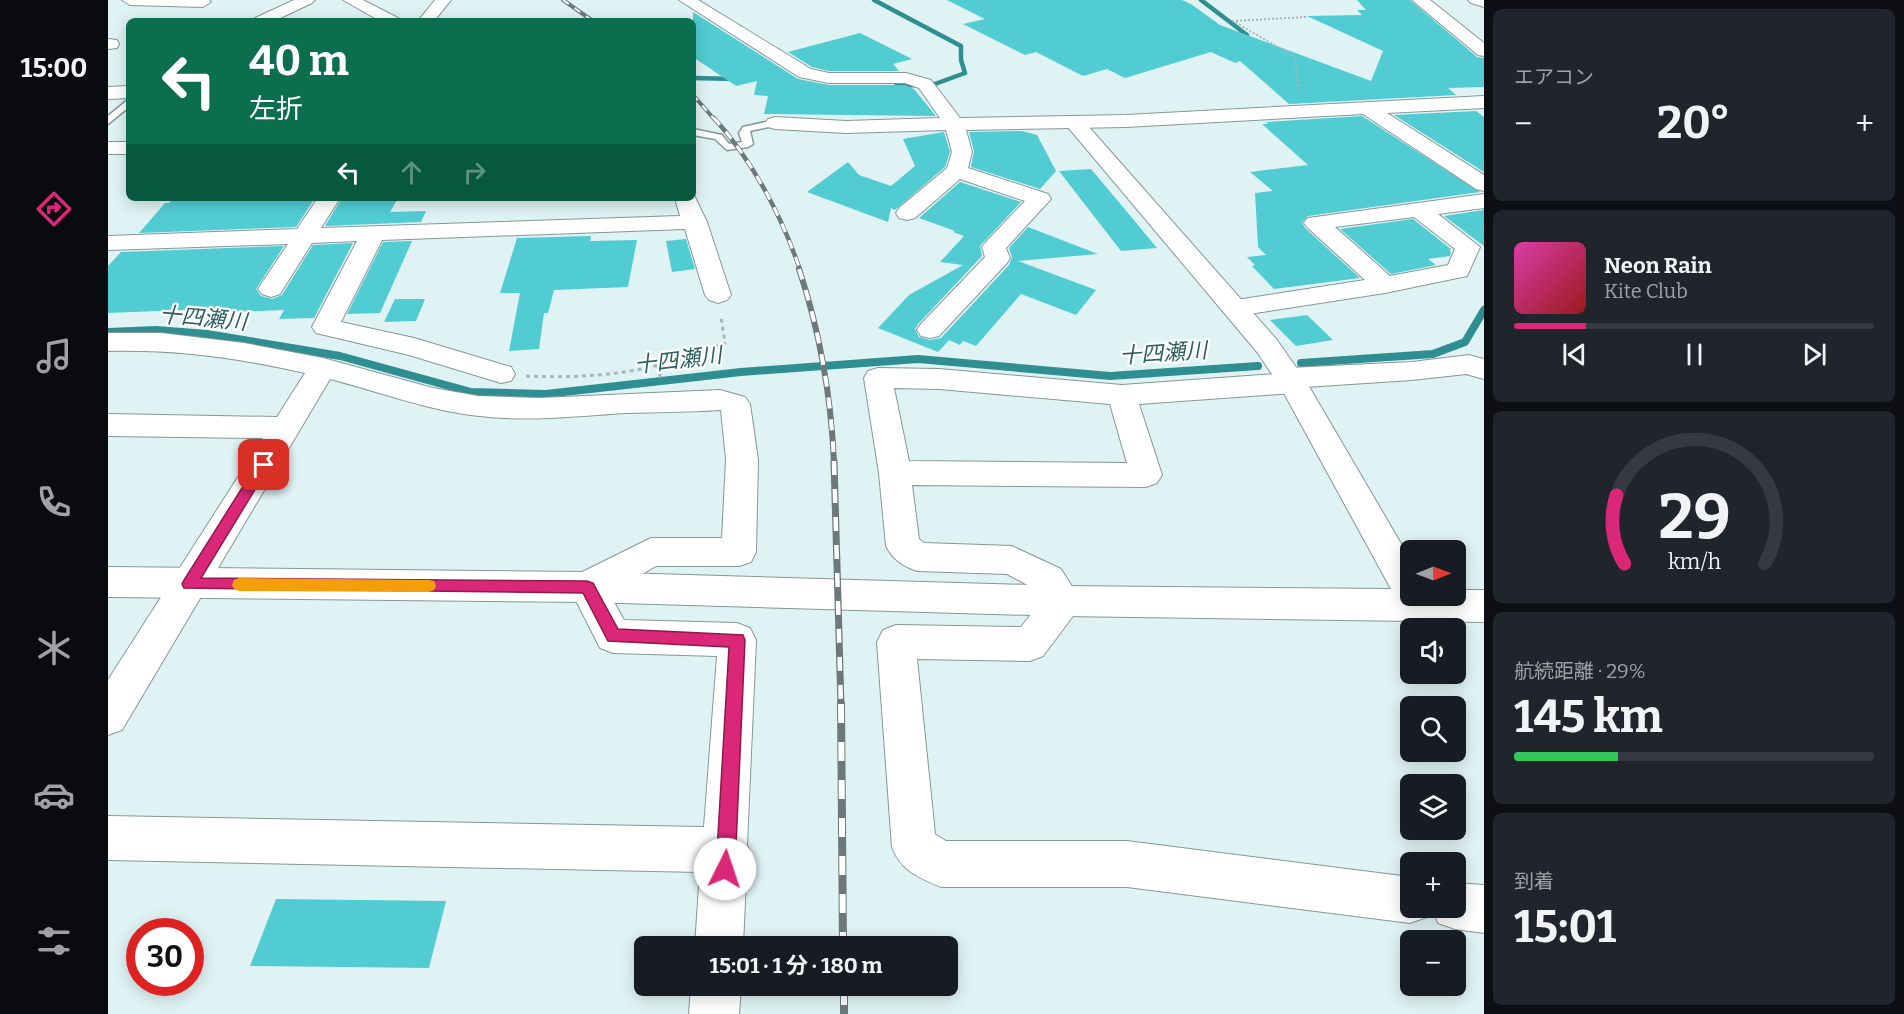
<!DOCTYPE html>
<html lang="ja">
<head>
<meta charset="utf-8">
<style>
	body { margin:0; font-family:Bitter,"Noto Sans JP",serif; background:#20242c; color:#f1f3f6; height:100vh; display:flex; flex-direction:column; font-size:22px; white-space:nowrap }
	* { box-sizing:border-box; margin:0 }
	p { font-size:20px; color:#9ea1a6 }
	.icon { flex:none; width:33px; height:33px; fill:none; stroke:currentColor; stroke-width:2; stroke-linecap:round; stroke-linejoin:round }
	.map { position:relative; flex:1; overflow:hidden }
	.side { display:flex; flex-direction:column; gap:9px; padding:9px; background:#0d0f14; width:420px }
	.side>* { flex:none }
	.banner { position:absolute; left:18px; top:18px; width:570px; height:183px; border-radius:9px; box-shadow:0 3px 15px #0003; background:#0b6e4f; color:#fff; overflow:hidden }
	.needle { width:39px; rotate:89deg }
	.controls { position:absolute; left:1292px; top:540px; display:grid; gap:12px }
	.controls a { display:grid; place-items:center; width:66px; height:66px; border-radius:9px; background:#171b24; box-shadow:0 3px 15px #0003; font-size:30px }
	.speed { position:absolute; left:18px; top:918px; display:flex; gap:12px; font-size:30px; font-weight:700; text-align:center }
	.speed>* { display:grid; place-content:center; width:78px; height:78px; border-radius:50%; background:#171b24; box-shadow:0 3px 15px #0003; line-height:1 }
	.speed .limit { border:9px solid #d22; background:#fff; color:#111 }
	.pin { position:absolute; display:grid; place-items:center; width:51px; height:51px; color:#fff; margin:-26px; border-radius:12px; box-shadow:0 3px 9px #0006 }
	.me { position:absolute; width:66px; margin:-33px; rotate:4deg; stroke-linejoin:round; filter:drop-shadow(0 0 4px #0008) }
	.turn { display:flex; align-items:center; gap:21px; height:126px; padding:0 24px; font-size:27px }
	.turn .icon { width:78px; height:78px; stroke-width:2.5 }
	.turn b { display:block; font-size:42px; line-height:51px }
	.lanes { display:flex; align-items:center; height:57px; padding:0 24px; background:#0003; justify-content:center; gap:30px; direction:ltr }
	.lanes .off { opacity:.35 }
	.big { font-size:45px; font-weight:700; line-height:1.1 }
	.side .tile { flex:1; display:flex; flex-direction:column; justify-content:center; gap:9px; min-width:0; padding:0 21px; border-radius:9px; background:#20242c }
	.side .dial { align-items:center; gap:0 }
	.dial svg { height:156px; overflow:visible; fill:none; stroke:#363941; stroke-width:7; stroke-linecap:round; text-anchor:middle }
	.dial text { fill:#f1f3f6; stroke:none }
	.song { display:flex; align-items:center; gap:18px }
	.cover { width:72px; height:72px; border-radius:9px; background:linear-gradient(135deg,hsl(320 70% 55%),hsl(0 70% 35%)) }
	.played { height:6px; border-radius:3px; background:linear-gradient(90deg,#db2777 20%,#363941 20%) }
	.keys { display:flex; justify-content:space-around; direction:ltr }
	.heat { display:flex; justify-content:space-between; align-items:center; font-size:33px; direction:ltr }
	.charge { height:9px; border-radius:4px; background:linear-gradient(90deg,#34c759 29%,#363941 0) }
	.trip { position:absolute; left:526px; top:936px; width:324px; height:60px; border-radius:9px; background:#171b24; box-shadow:0 3px 15px #0003; font-weight:700; line-height:60px; text-align:center }
	main { display:flex; flex:1; min-height:0 }
	.tab-bar { display:flex; flex-direction:column; width:108px; justify-content:space-around; align-items:center; background:#090b0e; color:#9ea1a6 }
	.tab-bar .icon { width:42px; height:42px }
	.tab-bar .on { color:#db2777 }
	.tab-bar b { font-size:27px; color:#f1f3f6 }
	.map>svg:first-child { display:block }
	.lines { fill:none; stroke-linecap:round; stroke-linejoin:round }
	.stream-far1 { stroke:#2f8e92; stroke-width:4.5 }
	.stream { stroke:#2f8e92; stroke-width:8 }
	.building { fill:#51ccd3 }
	.lane-casing { stroke:#859798; stroke-width:3 }
	.street-casing { stroke:#859798; stroke-width:2 }
	.secondary-casing { stroke:#859798; stroke-width:2 }
	.path-far1 { stroke:#a8b8b8; stroke-width:2; stroke-dasharray:2 2; stroke-linecap:butt }
	.path { stroke:#a8b8b8; stroke-width:3; stroke-dasharray:4 4; stroke-linecap:butt }
	.lane { fill:#fff; fill-rule:evenodd }
	.street { fill:#fff; fill-rule:evenodd }
	.secondary { fill:#fff; fill-rule:evenodd }
	.rail-far4-casing { stroke:#6c7879; stroke-width:4 }
	.rail-far3-casing { stroke:#6c7879; stroke-width:4.5 }
	.rail-far2-casing { stroke:#6c7879; stroke-width:6 }
	.rail-far1-casing { stroke:#6c7879; stroke-width:7 }
	.rail-casing { stroke:#6c7879; stroke-width:8 }
	.rail-far4 { stroke:#fff; stroke-width:2; stroke-dasharray:7; stroke-linecap:butt }
	.rail-far3 { stroke:#fff; stroke-width:3; stroke-dasharray:9; stroke-linecap:butt }
	.rail-far2 { stroke:#fff; stroke-width:4; stroke-dasharray:11; stroke-linecap:butt }
	.rail-far1 { stroke:#fff; stroke-width:4.5; stroke-dasharray:14; stroke-linecap:butt }
	.rail { stroke:#fff; stroke-width:6; stroke-dasharray:19; stroke-linecap:butt }
	.route { fill:#db2777; stroke:#8e194d; stroke-width:1.5 }
	.slow { fill:#f59e0b }
	.labels { text-anchor:middle; dominant-baseline:central; stroke-width:4.5; stroke-linejoin:round; paint-order:stroke }
	.water-label { font-size:22px; font-style:italic; fill:#2c6063; stroke:#fff }
</style>
</head>
<body>
<main>
<nav class="tab-bar">
<b>15:00</b>
<svg class="icon on" aria-label="directions" viewBox="0 0 24 24"><path d="M12 3l9 9-9 9-9-9zM9 14v-3h6M13 9l2 2-2 2"/></svg>
<svg class="icon" aria-label="music" viewBox="0 0 24 24"><path d="M9 18V5l10-2v13"/><circle cx="6" cy="18" r="3"/><circle cx="16" cy="16" r="3"/></svg>
<svg class="icon" aria-label="phone" viewBox="0 0 24 24"><path d="M5 4h4l2 5-3 2q2 4 5 5l2-3 5 2v4C11 20 4 13 5 4z"/></svg>
<svg class="icon" aria-label="climate" viewBox="0 0 24 24"><path d="M12 3v18M4 7l16 10M4 17L20 7"/></svg>
<svg class="icon" aria-label="car" viewBox="0 0 24 24"><path d="M5 17H2v-5l4-1 3-4h7l3 4 3 1v5h-3M9 17h6M6 11h13"/><circle cx="7" cy="17" r="2"/><circle cx="17" cy="17" r="2"/></svg>
<svg class="icon" aria-label="filters" viewBox="0 0 24 24"><path d="M4 7h16M4 17h16"/><circle cx="9" cy="7" r="2"/><circle cx="15" cy="17" r="2"/></svg>
</nav>
<div class="map">
<svg width="1376" height="1014" viewBox="0 0 1376 1014">
	<rect width="100%" height="100%" fill="#e0f3f4"/>
	<g class="lines">
		<!-- stream-far1 -->
		<g class="stream-far1">
			<path d="M766 0 853 46V60L857 73 827 84 788 86"/>
			<path d="M1093 0 1139 35"/>
			<path d="M585 78 628 79"/>
		</g>
		<!-- stream -->
		<g class="stream">
			<path d="M0 332 48 330 99 334 232 356 363 392 438 394 633 372 810 359 1002 376 1150 366"/>
			<path d="M1193 363 1325 354 1357 342 1376 310"/>
		</g>
	</g>
	<!-- building -->
	<g class="building">
		<path d="M839 0H1074L1083 4 1112 25 1263 81 1275 51 1199 16 1254 15 1249 10H1258L1249 0H1302L1369 57 1376 58V87L1340 88 1348 95 1181 104 1132 61 1127 63 1103 52 1017 78 999 69 975 76 928 52 917 55 855 24 877 19Z"/>
		<path d="M585 12 690 79 721 85H797L806 89 828 116 656 114 660 96 646 95 649 81 628 86 585 57Z"/>
		<path d="M752 33 804 59 785 64 791 71H721L704 67 680 52Z"/>
		<path d="M1368 111 1376 117V172L1286 115Z"/>
		<path d="M1254 116 1372 192 1200 216 1194 223 1198 229 1252 278 1166 289 1144 266 1147 265 1139 257 1158 255 1150 247 1147 193 1165 191 1142 172 1200 165 1154 124H1160L1158 122Z"/>
		<path d="M914 131 929 135 948 171 932 189 863 167 866 151 861 132Z"/>
		<path d="M836 132 842 152 837 167 787 210 783 208 780 222 699 192 740 162 751 175 783 186 807 166 795 139Z"/>
		<path d="M983 169 1025 219 1049 248 1013 251 951 171Z"/>
		<path d="M852 182 913 202 872 246 874 256 811 323 807 329 811 337 822 340 833 338 901 265 904 257 901 248 920 227 990 254 910 261 988 290 968 315 913 294 868 346 855 341 852 345 841 340 830 352 770 328 801 295 855 265 832 262 856 236 845 232 847 231 811 218Z"/>
		<path d="M66 198H207L188 227 31 233 57 203H61Z"/>
		<path d="M234 198H290L282 212 318 211 313 222 217 226Z"/>
		<path d="M1376 210V246L1336 216Z"/>
		<path d="M1305 219 1344 250H1341L1343 252 1342 256 1320 259 1328 265 1283 274 1232 229Z"/>
		<path d="M483 236 482 241 529 240 520 287 446 290 440 313H436L431 349 401 351 412 293H392L409 238Z"/>
		<path d="M578 239 587 269 564 272 558 241Z"/>
		<path d="M304 241 272 313 239 314 275 242Z"/>
		<path d="M245 243 206 318 171 319 176 310 96 313 98 309 0 313V266L13 252 176 246 148 289 153 296 164 299 174 295 205 245Z"/>
		<path d="M287 299H317L308 321 276 322Z"/>
		<path d="M1199 315 1225 340 1188 346 1162 320Z"/>
		<path d="M168 899 338 901 321 968 142 966Z"/>
	</g>
	<g class="lines">
		<!-- lane casing -->
		<g class="lane-casing">
			<g id="lane">
				<path d="M21 99V107L0 124V116Z"/>
				<path d="M667 120 672 123 670 125 642 131 645 144 640 147 619 150 607 139 585 135V129L614 135 621 144 634 142 631 133 635 127Z"/>
			</g>
		</g>
		<!-- street casing -->
		<g class="street-casing">
			<g id="street">
				<path d="M14 0H101L103 2 95 7 22 5Z"/>
				<path d="M186 0H207L204 3 166 21H145L147 18Z"/>
				<path d="M235 0H255L290 18 292 21H272Z"/>
				<path d="M327 0H343L326 21H310Z"/>
				<path d="M571 0H590L703 69 721 73H798L823 80 852 118 1018 115 1376 96V108L1279 113 1376 175V191L1368 189 1255 114 1018 127 858 130 864 152 860 168 940 194 943 199 898 248 902 258 899 263 831 336 822 338 813 336 809 330 813 324 877 257 874 247 878 242 917 201 852 179 807 218 799 220 791 218 788 213 791 208 839 168 844 152 838 130 738 133 667 129 660 127 657 123 660 119 667 117 738 121 832 118 811 88 797 83H721L691 77Z"/>
				<path d="M1304 0H1322L1376 43V56L1370 55Z"/>
				<path d="M1360 0H1376V7L1363 3Z"/>
				<path d="M0 39 9 40 11 44 9 48 0 49Z"/>
				<path d="M21 86V98L0 99V87Z"/>
				<rect x="0" y="142" width="21" height="12"/>
				<path d="M585 193 599 222 623 295 619 300 610 303 601 300 597 295 577 229 274 240 233 322 306 338 403 367 407 374 403 381 393 383 301 355 208 333 204 327 249 241 204 243 172 294 163 297 154 294 150 289 180 244 0 250V236L189 229 210 198H232L213 228 572 216 567 198H585Z"/>
				<path d="M1376 194V208L1330 214 1372 247 1359 276 1277 293 1128 316 1119 314 1115 308 1119 302 1128 300 1257 280 1200 228 1196 223 1200 218ZM1306 217 1347 249 1340 265 1282 276 1227 227Z"/>
				<path d="M0 333H53L136 343 215 358 325 388 370 396 431 398 612 390 637 397 642 404 650 460 648 552 643 562 631 566H548L501 593 516 620 629 623 642 628 648 640 639 845 641 850 639 856 635 946H587L592 872 0 860V816L596 827 609 656 505 653 492 648 461 587 466 576 543 538H614L618 460 613 410C581 412 549 412 518 413 469 416 421 422 372 416 321 411 272 392 222 379L14 730 0 735V680L155 438 0 436V414L169 417 197 373C132 358 67 349 0 351Z"/>
				<path d="M1361 355 1376 359V379L1358 374 1304 380 1197 387 1195 390 1185 393 1031 404 1054 475 1049 483 1038 487 804 485 811 539 816 543 904 546 953 569 973 601 968 612 935 656 922 661 809 659 827 834 838 841H1019L1302 877V908H1322L1319 917 1302 923 1019 887H833C810 877 793 871 784 847L769 642 775 630 788 625 913 627 934 600 927 589 899 574 809 571C795 566 785 560 778 546L771 473 756 378 760 371 770 368 831 369 1014 385 1169 374 1171 371 1181 368 1304 362ZM786 388 831 389 1002 404 1019 463 801 461Z"/>
				<path d="M1347 883 1376 885V933L1347 929 1330 923 1324 908H1347Z"/>
				<path d="M583 986H633L631 1014H581Z"/>
			</g>
		</g>
		<!-- secondary casing -->
		<g class="secondary-casing">
			<path id="secondary" d="M966 116 973 118 1169 340 1199 383 1302 559V596H1347V590H1376V622L955 616 479 602 0 597V567L479 572 955 586 1283 589 1172 386 1149 352 959 126 956 122 959 118Z"/>
		</g>
		<!-- path-far1 -->
		<path class="path-far1" d="M1191 90 1187 57 1125 21 1198 17"/>
		<!-- path -->
		<g class="path">
			<path d="M550 366 553 380"/>
			<path d="M418 376C463 378 508 376 551 365 574 359 595 350 617 343L613 317"/>
		</g>
		<!-- lane -->
		<use href="#lane" class="lane"/>
		<!-- street -->
		<use href="#street" class="street"/>
		<!-- secondary -->
		<use href="#secondary" class="secondary"/>
		<!-- rail-far4 casing -->
		<g class="rail-far4-casing">
			<g id="rail-far4">
				<path d="M455 0 485 21"/>
				<path d="M585 95 607 120"/>
			</g>
		</g>
		<!-- rail-far3 casing -->
		<g class="rail-far3-casing">
			<path id="rail-far3" d="M606 118C644 160 674 216 692 270"/>
		</g>
		<!-- rail-far2 casing -->
		<g class="rail-far2-casing">
			<path id="rail-far2" d="M691 269C712 332 723 396 726 462"/>
		</g>
		<!-- rail-far1 casing -->
		<g class="rail-far1-casing">
			<path id="rail-far1" d="M726 461 733 706"/>
		</g>
		<!-- rail casing -->
		<g class="rail-casing">
			<g id="rail">
				<path d="M733 704 735 946"/>
				<path d="M736 986V1014"/>
			</g>
		</g>
		<!-- rail-far4 -->
		<use href="#rail-far4" class="rail-far4"/>
		<!-- rail-far3 -->
		<use href="#rail-far3" class="rail-far3"/>
		<!-- rail-far2 -->
		<use href="#rail-far2" class="rail-far2"/>
		<!-- rail-far1 -->
		<use href="#rail-far1" class="rail-far1"/>
		<!-- rail -->
		<use href="#rail" class="rail"/>
	</g>
	<!-- route -->
	<path class="route" d="M156 460 162 465 93 578 479 581 485 583 510 629 635 635 637 640 627 869 624 876 617 878 611 876 608 869 621 647 500 641 475 593 76 588 74 584 76 580 151 461Z"/>
	<!-- slow -->
	<path class="slow" d="M131 578 321 580 326 581 328 586 326 590 321 592 131 591 126 589 124 585 126 580Z"/>
	<g class="labels">
		<!-- water labels -->
		<g class="water-label">
			<text transform="translate(95 318) rotate(5)">十四瀬川</text>
			<text transform="translate(1055 353) rotate(-4)">十四瀬川</text>
			<text transform="translate(570 360) rotate(-7)">十四瀬川</text>
		</g>
	</g>
</svg>
<div class="controls">
<a><svg class="needle" viewBox="-14 -14 28 28"><path d="M0-13l5 13h-10z" fill="#e53935"/><path d="M0 13l5-13h-10z" fill="#9ea1a6"/></svg></a>
<a><svg class="icon" aria-label="sound" viewBox="0 0 24 24"><path d="M4 9h4l5-4v14l-5-4H4zM17 9q2 3 0 6"/></svg></a>
<a><svg class="icon" aria-label="search" viewBox="0 0 24 24"><circle cx="10" cy="10" r="6"/><path d="M15 15l6 6"/></svg></a>
<a><svg class="icon" aria-label="layers" viewBox="0 0 24 24"><path d="M12 4l9 5-9 5-9-5zM3 14l9 5 9-5"/></svg></a>
<a>+</a>
<a>−</a>
</div>
<div class="speed"><div class="limit">30</div></div>
<div class="pin" style="left:156px;top:465px;background:#d93025"><svg class="icon" aria-label="arrive" viewBox="0 0 24 24"><path d="M6 21V4h12l-3 4 3 4H6"/></svg></div>
<svg class="me" style="left:617px;top:869px" viewBox="-20 -20 40 40"><circle r="19" fill="#fff"/><path d="M0-13L10 11 0 6-10 11z" fill="#db2777"/></svg>
<div class="trip">15:01 · 1 分 · 180 m</div>
<div class="banner">
<div class="turn"><svg class="icon" aria-label="left" viewBox="0 0 24 24"><path d="M17 20v-9H6M10 6l-5 5 5 5"/></svg><div><b>40 m</b>左折</div></div>
<div class="lanes"><svg class="icon" aria-label="left" viewBox="0 0 24 24"><path d="M17 20v-9H6M10 6l-5 5 5 5"/></svg><svg class="icon off" aria-label="ahead" viewBox="0 0 24 24"><path d="M12 20V5M6 11l6-6 6 6"/></svg><svg class="icon off" aria-label="right" viewBox="0 0 24 24"><path d="M7 20v-9h11M14 6l5 5-5 5"/></svg></div>
</div>
</div>
<section class="side">
<div class="tile"><p>エアコン</p>
<div class="heat"><a>−</a><b class="big">20°</b><a>+</a></div>
</div>
<div class="tile">
<div class="song"><i class="cover"></i><div><b>Neon Rain</b><p>Kite Club</p></div></div>
<div class="played"></div>
<div class="keys"><svg class="icon" aria-label="previous" viewBox="0 0 24 24"><path d="M18 5L8 12l10 7zM5 5v14"/></svg><svg class="icon" aria-label="pause" viewBox="0 0 24 24"><path d="M8 5v14M16 5v14"/></svg><svg class="icon" aria-label="next" viewBox="0 0 24 24"><path d="M6 5l10 7-10 7zM19 5v14"/></svg></div>
</div>
<div class="tile dial"><svg viewBox="0 0 100 80">
<path d="M14 69A42 42 0 1 1 86 69"/>
<path d="M14 69A42 42 0 0 1 10 34" stroke="#db2777"/>
<text x="50" y="56" font-size="32" font-weight="700">29</text>
<text x="50" y="72" font-size="11">km/h</text>
</svg></div>
<div class="tile"><p>航続距離 · 29%</p><b class="big">145 km</b><div class="charge"></div></div>
<div class="tile"><p>到着</p><b class="big">15:01</b></div>
</section>
</main>
</body>
</html>
